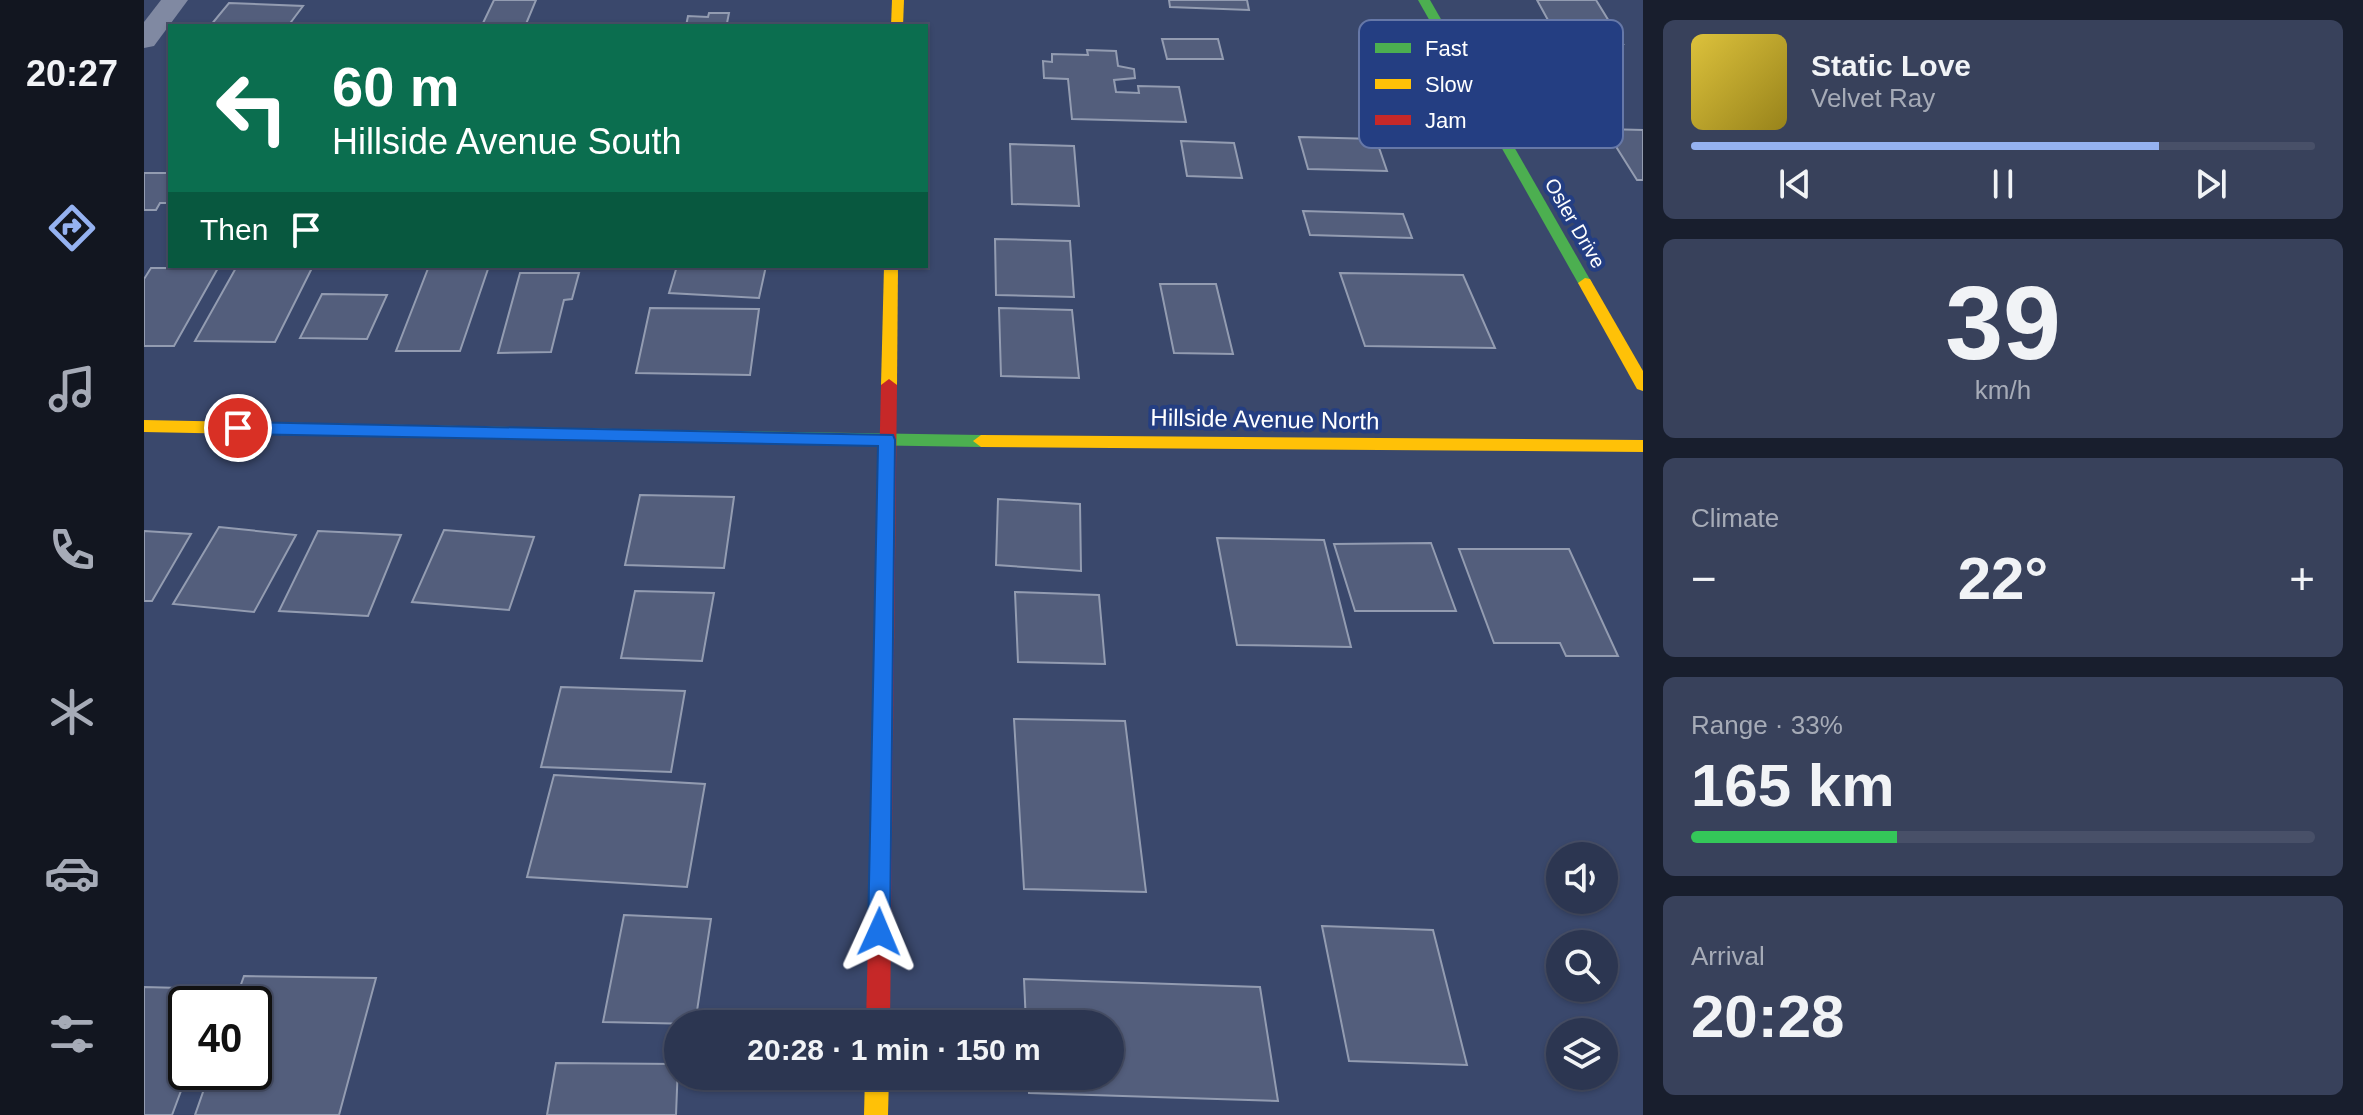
<!DOCTYPE html>
<html lang="en">
<head>
<meta charset="utf-8">
<style>
	body { margin:0; font-family:Helvetica,sans-serif; background:#38415b; color:#f1f3f6; height:100vh; display:flex; flex-direction:column; font-size:30px; white-space:nowrap }
	* { box-sizing:border-box; margin:0 }
	p { font-size:26px; color:#a6abb7 }
	.icon { flex:none; width:44px; height:44px; fill:none; stroke:currentColor; stroke-width:2; stroke-linecap:round; stroke-linejoin:round }
	.map { position:relative; flex:1; overflow:hidden }
	.sheet { display:flex; flex-direction:column; gap:20px; padding:20px; background:#181e2d; width:720px }
	.sheet>* { flex:none }
	.banner { position:absolute; left:24px; top:24px; width:760px; height:244px; border-radius:0px; box-shadow:0 2px 6px #0004,0 0 0 2px #485068; background:#0b6e4f; color:#fff; overflow:hidden }
	.tools { position:absolute; left:1402px; top:842px; display:grid; gap:16px }
	.tools a { display:grid; place-items:center; width:72px; height:72px; border-radius:50%; background:#2c3651; box-shadow:0 2px 6px #0004,0 0 0 2px #485068; font-size:40px }
	.speed { position:absolute; left:24px; top:986px; display:flex; gap:16px; font-size:40px; font-weight:700; text-align:center }
	.speed>* { display:grid; place-content:center; width:104px; height:104px; border-radius:50%; background:#2c3651; box-shadow:0 2px 6px #0004,0 0 0 2px #485068; line-height:1 }
	.speed .limit { border:4px solid #111; border-radius:12px; background:#fff; color:#111 }
	.pin { position:absolute; display:grid; place-items:center; width:68px; height:68px; color:#fff; margin:-34px; border:4px solid #fff; border-radius:50%; box-shadow:0 2px 8px #0007 }
	.me { position:absolute; width:88px; margin:-44px; rotate:1deg; stroke-linejoin:round; filter:drop-shadow(0 0 6px #0008) }
	.turn { display:flex; align-items:center; gap:28px; height:168px; padding:0 32px; font-size:36px }
	.turn .icon { width:104px; height:104px; stroke-width:2.5 }
	.turn b { display:block; font-size:56px; line-height:68px }
	.then { display:flex; align-items:center; height:76px; padding:0 32px; background:#0003; gap:16px; font-size:30px }
	.big { font-size:60px; font-weight:600; line-height:1.1 }
	.sheet .widget { flex:1; display:flex; flex-direction:column; justify-content:center; gap:12px; min-width:0; padding:0 28px; border-radius:12px; background:#38415b }
	.sheet .dial { align-items:center; gap:0 }
	.dial b { font-size:104px; line-height:1 }
	.song { display:flex; align-items:center; gap:24px }
	.cover { width:96px; height:96px; border-radius:12px; background:linear-gradient(135deg,hsl(50 70% 55%),hsl(50 70% 35%)) }
	.played { height:8px; border-radius:4px; background:linear-gradient(90deg,#95b2f1 75%,#485068 75%) }
	.keys { display:flex; justify-content:space-around; direction:ltr }
	.heat { display:flex; justify-content:space-between; align-items:center; font-size:44px; direction:ltr }
	.charge { height:12px; border-radius:6px; background:linear-gradient(90deg,#34c759 33%,#485068 0) }
	.trip { position:absolute; left:520px; top:1010px; width:460px; height:80px; border-radius:40px; background:#2c3651; box-shadow:0 2px 6px #0004,0 0 0 2px #485068; font-weight:600; line-height:80px; text-align:center }
	main { display:flex; flex:1; min-height:0 }
	.menu { display:flex; flex-direction:column; width:144px; justify-content:space-around; align-items:center; background:#121620; color:#a6abb7 }
	.menu .icon { width:56px; height:56px }
	.menu .active { color:#95b2f1 }
	.menu b { font-size:36px; color:#f1f3f6 }
	.map>svg:first-child { display:block }
	.building { fill:#535e7c; stroke:#939cb1; stroke-width:2 }
	.lines { fill:none; stroke-linecap:round; stroke-linejoin:round }
	.street { fill:#8089a2; fill-rule:evenodd }
	.fast { fill:#4caf50; fill-rule:evenodd }
	.slow { fill:#ffc107; fill-rule:evenodd }
	.jam { fill:#c62828; fill-rule:evenodd }
	.route { fill:#1a73e8; stroke:#114b97; stroke-width:2 }
	.labels { text-anchor:middle; dominant-baseline:central; stroke-width:8; stroke-linejoin:round; paint-order:stroke }
	.far-street-label { font-size:20px; fill:#fff; stroke:#243e82 }
	.street-label { font-size:24px; fill:#fff; stroke:#243e82 }
	.key { fill:#243e82; stroke:#6678a8; stroke-width:2 }
	.key-label { font-size:22px; fill:#fff }
</style>
</head>
<body>
<main>
<nav class="menu">
<b>20:27</b>
<svg class="icon active" aria-label="directions" viewBox="0 0 24 24"><path d="M12 3l9 9-9 9-9-9zM9 14v-3h6M13 9l2 2-2 2"/></svg>
<svg class="icon" aria-label="music" viewBox="0 0 24 24"><path d="M9 18V5l10-2v13"/><circle cx="6" cy="18" r="3"/><circle cx="16" cy="16" r="3"/></svg>
<svg class="icon" aria-label="phone" viewBox="0 0 24 24"><path d="M5 4h4l2 5-3 2q2 4 5 5l2-3 5 2v4C11 20 4 13 5 4z"/></svg>
<svg class="icon" aria-label="climate" viewBox="0 0 24 24"><path d="M12 3v18M4 7l16 10M4 17L20 7"/></svg>
<svg class="icon" aria-label="car" viewBox="0 0 24 24"><path d="M5 17H2v-5l4-1 3-4h7l3 4 3 1v5h-3M9 17h6M6 11h13"/><circle cx="7" cy="17" r="2"/><circle cx="17" cy="17" r="2"/></svg>
<svg class="icon" aria-label="filters" viewBox="0 0 24 24"><path d="M4 7h16M4 17h16"/><circle cx="9" cy="7" r="2"/><circle cx="15" cy="17" r="2"/></svg>
</nav>
<div class="map">
<svg width="1499" height="1115" viewBox="0 0 1499 1115">
	<rect width="100%" height="100%" fill="#3a486c"/>
	<!-- building -->
	<g class="building">
		<path d="M350 0H392L382 24 339 23Z"/>
		<path d="M1025 0H1103L1105 10 1026 7Z"/>
		<path d="M1393 0H1452L1479 44 1416 42Z"/>
		<path d="M85 3 159 6 144 26H66Z"/>
		<path d="M565 13H585L583 23 635 26H542L544 16 564 17Z"/>
		<path d="M1018 39H1074L1079 59H1023Z"/>
		<path d="M943 50 972 51 974 66 990 69 991 78 970 80 972 92 995 93 994 86 1035 87 1042 122 928 119 924 79 900 78 899 61 908 62V54L944 55Z"/>
		<path d="M1461 129 1499 130V180H1493Z"/>
		<path d="M1155 137 1232 139 1243 171 1164 169Z"/>
		<path d="M1037 141 1090 143 1098 178 1043 176Z"/>
		<path d="M866 144 930 146 935 206 868 204Z"/>
		<path d="M0 173H26V203H16L12 210H0Z"/>
		<path d="M1159 211 1259 214 1268 238 1166 235Z"/>
		<path d="M851 239 926 241 930 297 852 295Z"/>
		<path d="M93 266H169L131 342 51 341Z"/>
		<path d="M285 266H345L316 351H252Z"/>
		<path d="M533 266H622L615 298 525 293Z"/>
		<path d="M7 268H74L30 346H0V279Z"/>
		<path d="M376 273H435L428 299 420 300 407 352 354 353Z"/>
		<path d="M1196 273 1319 275 1351 348 1221 346Z"/>
		<path d="M1016 284H1072L1089 354 1030 353Z"/>
		<path d="M178 294 243 295 223 339 156 338Z"/>
		<path d="M506 308 615 309 606 375 492 373Z"/>
		<path d="M855 308 928 310 935 378 857 376Z"/>
		<path d="M496 495 590 497 580 568 481 565Z"/>
		<path d="M854 499 936 504 937 571 852 565Z"/>
		<path d="M75 527 152 535 110 612 29 604Z"/>
		<path d="M300 530 390 537 365 610 268 602Z"/>
		<path d="M0 531 47 534 8 601H0Z"/>
		<path d="M174 531 257 535 224 616 135 611Z"/>
		<path d="M1073 538 1180 540 1207 647 1093 645Z"/>
		<path d="M1287 543 1312 611H1211L1190 544Z"/>
		<path d="M1315 549H1425L1474 656H1422L1416 643H1350Z"/>
		<path d="M491 591 570 593 558 661 477 658Z"/>
		<path d="M871 592 955 595 961 664 874 662Z"/>
		<path d="M417 687 541 691 527 772 397 767Z"/>
		<path d="M870 719 981 721 1002 892 880 889Z"/>
		<path d="M410 775 561 784 543 887 383 877Z"/>
		<path d="M480 915 567 919 551 1024 459 1022Z"/>
		<path d="M1178 926 1289 930 1323 1065 1205 1061Z"/>
		<path d="M100 976 232 978 195 1115H51L66 1072H110V1004H90Z"/>
		<path d="M880 979 1116 987 1134 1101 885 1093 884 1076H966V1024H882Z"/>
		<path d="M0 987 75 989 69 1004H42L44 1072 28 1115H0Z"/>
		<path d="M412 1063 534 1064 532 1115H403Z"/>
	</g>
	<g class="lines">
		<!-- street -->
		<path class="street" d="M17 0H44L10 46 0 48V22Z"/>
		<!-- fast -->
		<g class="fast">
			<path d="M1274 0H1286L1448 283 1446 287 1441 288 1434 283Z"/>
			<path d="M469 429 837 435 845 441 837 447 469 441 461 435Z"/>
		</g>
		<!-- slow -->
		<g class="slow">
			<path d="M748 0H760L759 26H747Z"/>
			<path d="M740 266H754L753 385 745 391 737 385Z"/>
			<path d="M1441 278 1446 279 1499 371V391L1493 389 1434 283Z"/>
			<path d="M0 420 469 429 477 435 469 441 0 432Z"/>
			<path d="M837 435 1499 440V452L837 447 829 441Z"/>
			<path d="M721 1076H745L744 1115H720Z"/>
		</g>
		<!-- jam -->
		<path class="jam" d="M745 379 753 385 746 1024H722L737 385Z"/>
	</g>
	<!-- route -->
	<path class="route" d="M94 422 749 435 751 440 746 932 743 940 735 943 727 940 724 932 734 446 94 434 86 428Z"/>
	<g class="labels">
		<!-- far-street labels -->
		<g class="far-street-label">
			<text transform="translate(1431 223) rotate(60)">Osler Drive</text>
		</g>
		<!-- street labels -->
		<g class="street-label">
			<text transform="translate(1121 419) rotate(1)">Hillside Avenue North</text>
		</g>
	</g>
	<!-- legend -->
	<rect x="1215" y="20" width="264" height="128" rx="12" class="key"/>
	<rect x="1231" y="43" width="36" height="10" fill="#4caf50"/>
	<rect x="1231" y="79" width="36" height="10" fill="#ffc107"/>
	<rect x="1231" y="115" width="36" height="10" fill="#c62828"/>
	<g class="key-label">
		<text x="1281" y="56">Fast</text>
		<text x="1281" y="92">Slow</text>
		<text x="1281" y="128">Jam</text>
	</g>
</svg>
<div class="tools">
<a><svg class="icon" aria-label="sound" viewBox="0 0 24 24"><path d="M4 9h4l5-4v14l-5-4H4zM17 9q2 3 0 6"/></svg></a>
<a><svg class="icon" aria-label="search" viewBox="0 0 24 24"><circle cx="10" cy="10" r="6"/><path d="M15 15l6 6"/></svg></a>
<a><svg class="icon" aria-label="layers" viewBox="0 0 24 24"><path d="M12 4l9 5-9 5-9-5zM3 14l9 5 9-5"/></svg></a>
</div>
<div class="speed"><div class="limit">40</div></div>
<div class="pin" style="left:94px;top:428px;background:#d93025"><svg class="icon" aria-label="arrive" viewBox="0 0 24 24"><path d="M6 21V4h12l-3 4 3 4H6"/></svg></div>
<svg class="me" style="left:735px;top:932px" viewBox="-20 -20 40 40"><path d="M0-17L14 15 0 8-14 15z" fill="#1a73e8" stroke="#fff" stroke-width="4"/></svg>
<div class="trip">20:28 · 1 min · 150 m</div>
<div class="banner">
<div class="turn"><svg class="icon" aria-label="left" viewBox="0 0 24 24"><path d="M17 20v-9H6M10 6l-5 5 5 5"/></svg><div><b>60 m</b>Hillside Avenue South</div></div>
<div class="then">Then<svg class="icon" aria-label="arrive" viewBox="0 0 24 24"><path d="M6 21V4h12l-3 4 3 4H6"/></svg></div>
</div>
</div>
<section class="sheet">
<div class="widget">
<div class="song"><i class="cover"></i><div><b>Static Love</b><p>Velvet Ray</p></div></div>
<div class="played"></div>
<div class="keys"><svg class="icon" aria-label="previous" viewBox="0 0 24 24"><path d="M18 5L8 12l10 7zM5 5v14"/></svg><svg class="icon" aria-label="pause" viewBox="0 0 24 24"><path d="M8 5v14M16 5v14"/></svg><svg class="icon" aria-label="next" viewBox="0 0 24 24"><path d="M6 5l10 7-10 7zM19 5v14"/></svg></div>
</div>
<div class="widget dial"><b>39</b><p>km/h</p></div>
<div class="widget"><p>Climate</p>
<div class="heat"><a>−</a><b class="big">22°</b><a>+</a></div>
</div>
<div class="widget"><p>Range · 33%</p><b class="big">165 km</b><div class="charge"></div></div>
<div class="widget"><p>Arrival</p><b class="big">20:28</b></div>
</section>
</main>
</body>
</html>
